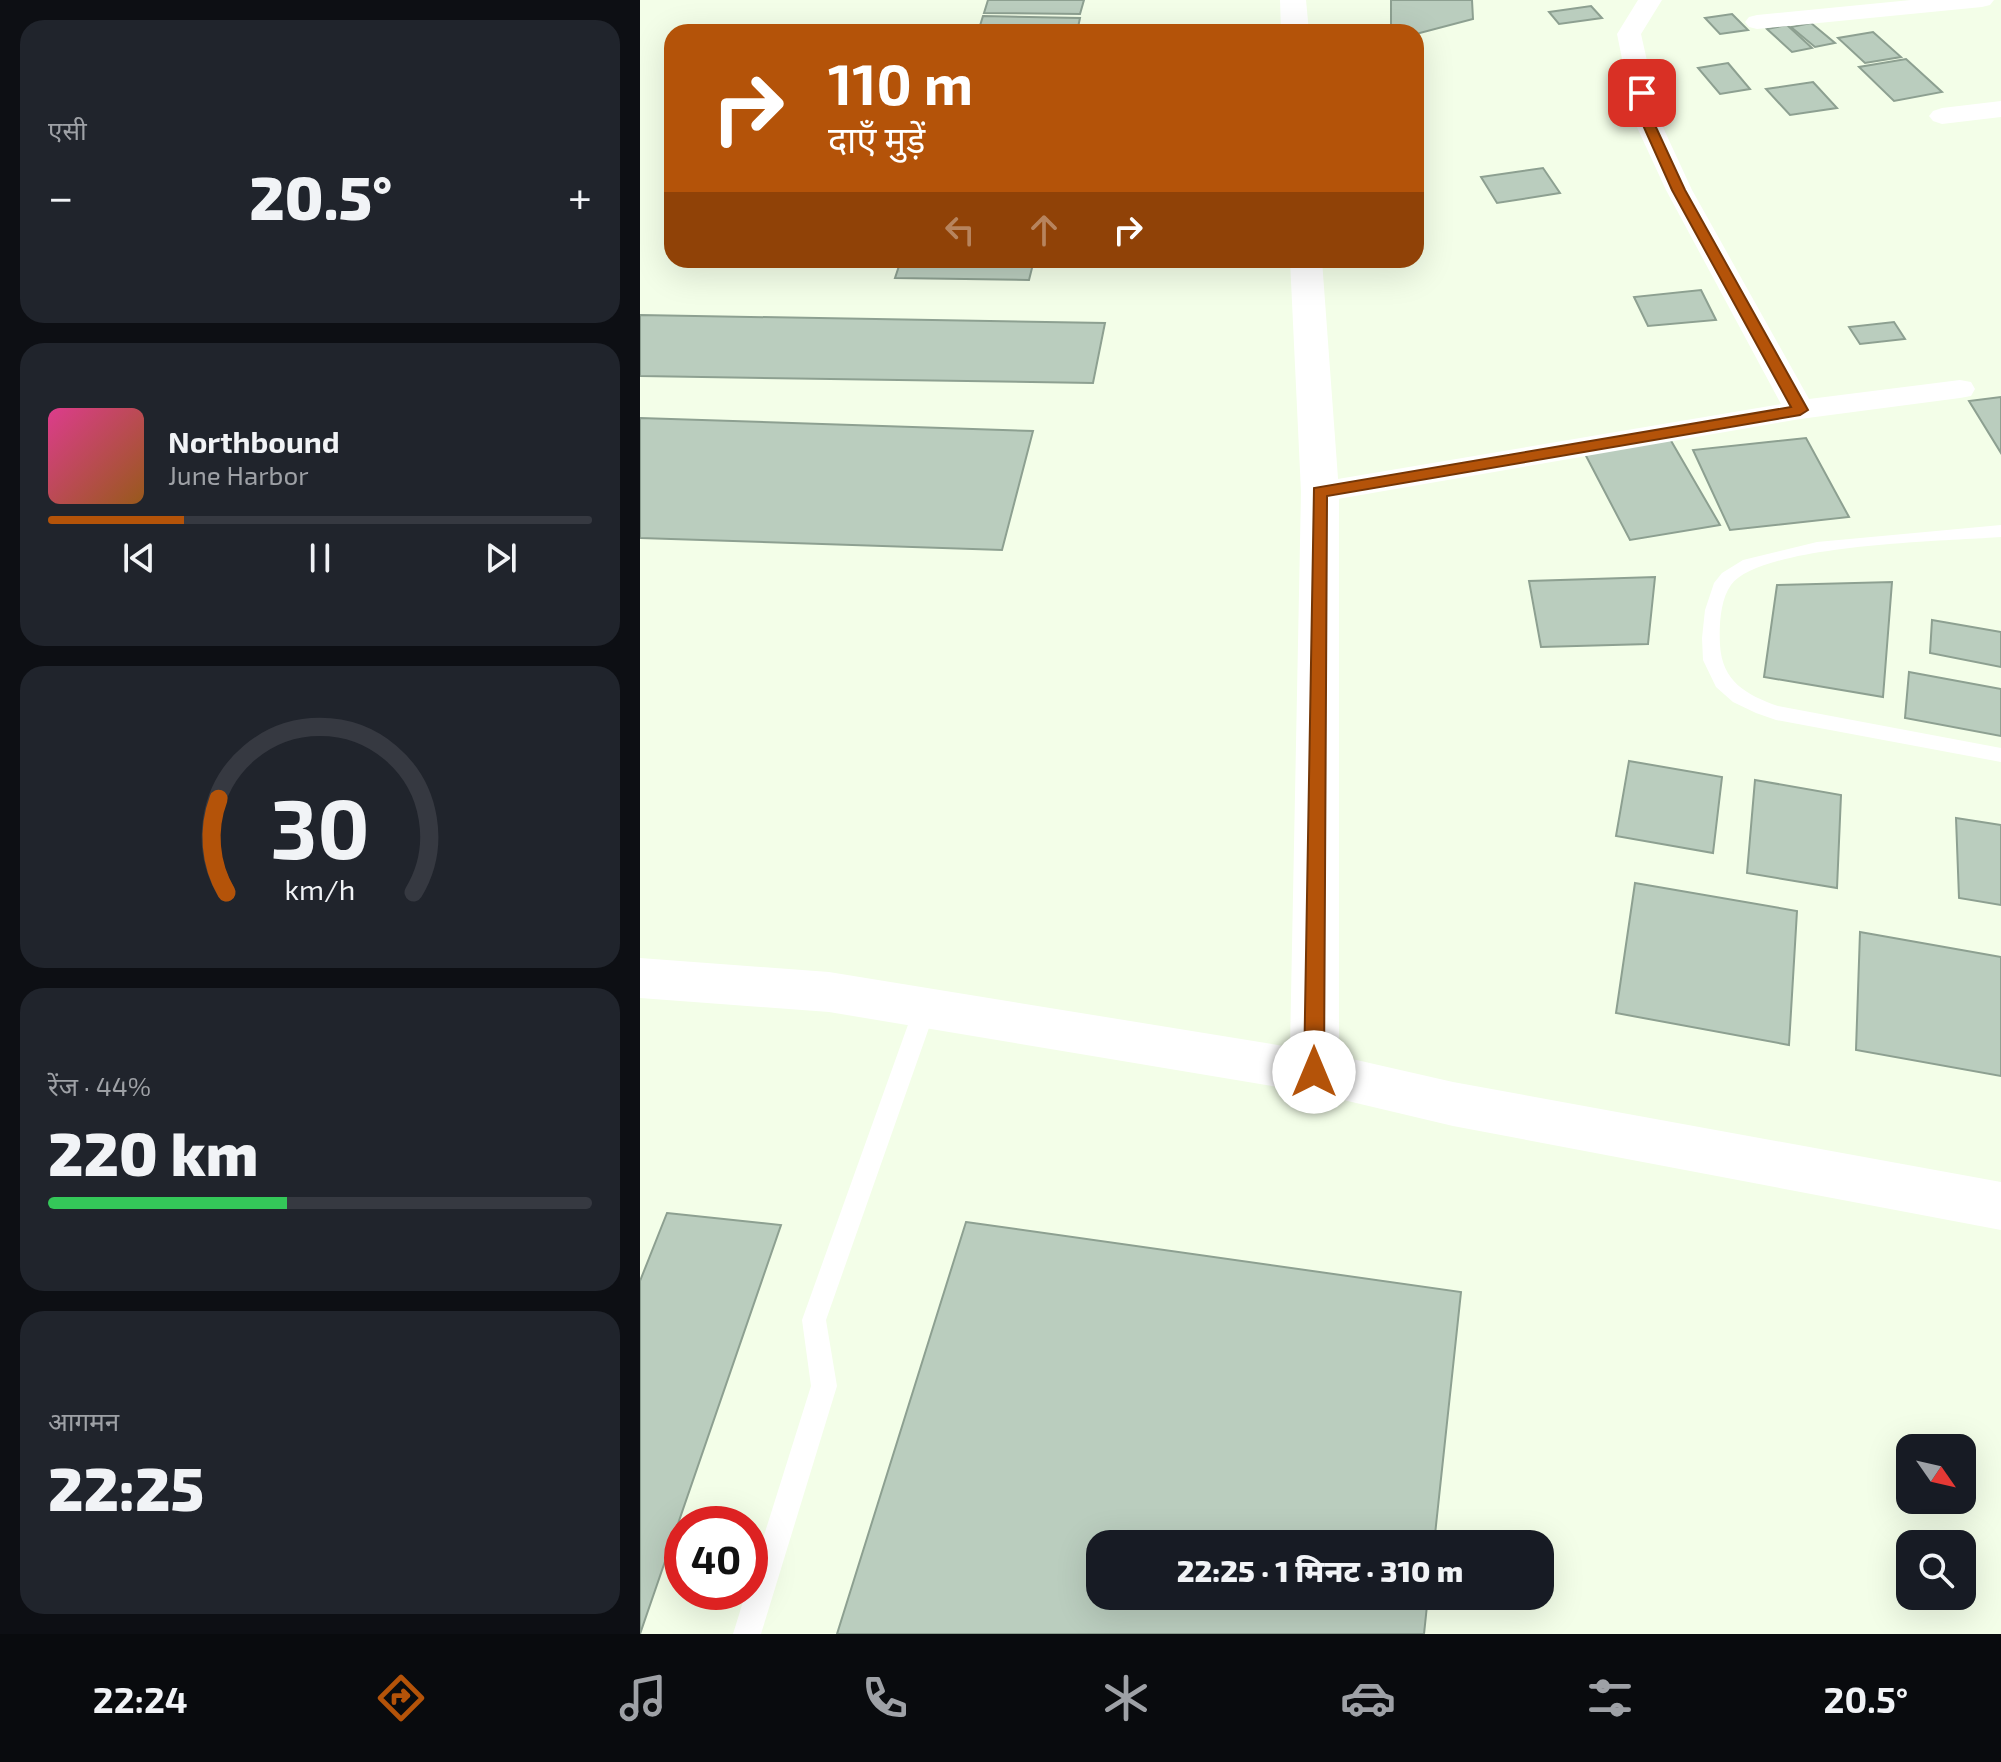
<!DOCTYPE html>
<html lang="hi">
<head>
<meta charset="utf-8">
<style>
	body { margin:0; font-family:"Exo 2","Noto Sans Devanagari",sans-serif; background:#20242c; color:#f1f3f6; height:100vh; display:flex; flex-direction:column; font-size:30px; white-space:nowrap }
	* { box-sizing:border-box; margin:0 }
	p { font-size:26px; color:#9ea1a6 }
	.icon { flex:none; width:44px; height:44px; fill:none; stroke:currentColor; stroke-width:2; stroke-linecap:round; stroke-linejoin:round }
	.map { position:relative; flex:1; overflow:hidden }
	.details { display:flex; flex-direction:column; gap:20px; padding:20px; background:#0d0f14; width:640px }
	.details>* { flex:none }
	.guide { position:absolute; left:24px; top:24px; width:760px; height:244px; border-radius:24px; box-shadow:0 8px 32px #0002; background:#b45309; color:#fff; overflow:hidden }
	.needle { width:52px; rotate:124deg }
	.fabs { position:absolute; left:1256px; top:1434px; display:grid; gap:16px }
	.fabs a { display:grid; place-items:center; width:80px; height:80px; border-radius:16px; background:#171b24; box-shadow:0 8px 32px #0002; font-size:40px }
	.speed { position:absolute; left:24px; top:1506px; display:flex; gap:16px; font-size:40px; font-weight:700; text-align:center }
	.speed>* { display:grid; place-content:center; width:104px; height:104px; border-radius:50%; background:#171b24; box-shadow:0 8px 32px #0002; line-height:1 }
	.speed .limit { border:12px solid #d22; background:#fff; color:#111 }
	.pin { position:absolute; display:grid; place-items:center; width:68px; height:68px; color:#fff; margin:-34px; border-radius:16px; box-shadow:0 4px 12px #0006 }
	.me { position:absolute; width:88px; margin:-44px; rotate:0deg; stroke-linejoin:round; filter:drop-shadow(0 0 6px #0008) }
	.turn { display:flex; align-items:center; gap:28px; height:168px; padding:0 32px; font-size:36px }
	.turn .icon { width:104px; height:104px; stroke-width:2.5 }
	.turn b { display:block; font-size:56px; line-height:68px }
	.lanes { display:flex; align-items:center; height:76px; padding:0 32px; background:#0003; justify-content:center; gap:40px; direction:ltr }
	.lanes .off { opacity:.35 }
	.big { font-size:60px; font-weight:800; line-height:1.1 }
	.details .card { flex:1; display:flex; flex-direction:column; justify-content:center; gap:12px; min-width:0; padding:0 28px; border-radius:24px; background:#20242c }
	.details .dial { align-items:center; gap:0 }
	.dial svg { height:208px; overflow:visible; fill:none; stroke:#363941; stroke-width:7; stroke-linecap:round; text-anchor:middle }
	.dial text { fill:#f1f3f6; stroke:none }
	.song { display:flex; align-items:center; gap:24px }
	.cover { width:96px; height:96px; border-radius:12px; background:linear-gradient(135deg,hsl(330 70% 55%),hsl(30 70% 35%)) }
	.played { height:8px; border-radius:4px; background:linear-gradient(90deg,#b45309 25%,#363941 25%) }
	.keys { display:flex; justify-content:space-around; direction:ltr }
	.heat { display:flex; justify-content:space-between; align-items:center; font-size:44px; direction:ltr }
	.charge { height:12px; border-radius:6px; background:linear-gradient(90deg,#34c759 44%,#363941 0) }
	.trip { position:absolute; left:446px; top:1530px; width:468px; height:80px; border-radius:24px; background:#171b24; box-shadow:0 8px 32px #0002; font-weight:800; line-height:80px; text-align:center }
	.tabs { display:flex; height:128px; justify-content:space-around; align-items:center; background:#090b0e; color:#9ea1a6 }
	.tabs .icon { width:56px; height:56px }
	.tabs .current { color:#b45309 }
	.tabs b { font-size:36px; color:#f1f3f6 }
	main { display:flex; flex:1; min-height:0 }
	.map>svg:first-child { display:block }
	.building { fill:#bacdbe; stroke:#8da091; stroke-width:2 }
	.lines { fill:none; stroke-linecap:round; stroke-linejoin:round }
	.service { fill:#fff; fill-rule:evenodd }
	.minor { fill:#fff; fill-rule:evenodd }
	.tertiary { fill:#fff; fill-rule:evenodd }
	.route { fill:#b45309; stroke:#753606; stroke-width:2 }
</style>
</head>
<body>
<main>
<section class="details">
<div class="card"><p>एसी</p>
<div class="heat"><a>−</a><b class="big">20.5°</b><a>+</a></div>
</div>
<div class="card">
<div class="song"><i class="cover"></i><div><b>Northbound</b><p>June Harbor</p></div></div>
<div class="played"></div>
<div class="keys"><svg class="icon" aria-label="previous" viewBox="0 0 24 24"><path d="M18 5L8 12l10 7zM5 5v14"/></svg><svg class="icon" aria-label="pause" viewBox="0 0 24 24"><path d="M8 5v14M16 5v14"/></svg><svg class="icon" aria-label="next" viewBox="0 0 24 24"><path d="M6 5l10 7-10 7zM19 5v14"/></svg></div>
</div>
<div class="card dial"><svg viewBox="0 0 100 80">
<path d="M14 69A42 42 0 1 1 86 69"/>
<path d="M14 69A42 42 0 0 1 11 33" stroke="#b45309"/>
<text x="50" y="56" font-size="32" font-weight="700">30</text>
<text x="50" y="72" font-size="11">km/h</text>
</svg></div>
<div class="card"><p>रेंज · 44%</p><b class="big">220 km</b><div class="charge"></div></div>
<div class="card"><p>आगमन</p><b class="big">22:25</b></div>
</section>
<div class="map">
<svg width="1361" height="1634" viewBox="0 0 1361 1634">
	<rect width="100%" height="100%" fill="#f3fee8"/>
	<!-- building -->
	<g class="building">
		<path d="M348 0H444L440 14 344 13Z"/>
		<path d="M751 0H832L833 19 776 34 751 32Z"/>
		<path d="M951 6 962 18 919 24 909 12Z"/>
		<path d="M1092 14 1108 30 1080 34 1065 18Z"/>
		<path d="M343 16 440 18 437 32H338Z"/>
		<path d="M1171 23 1195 43 1175 47 1151 27Z"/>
		<path d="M1147 25 1172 48 1152 52 1127 29Z"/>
		<path d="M1233 32 1261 57 1225 63 1198 38Z"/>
		<path d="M1266 59 1302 92 1254 101 1219 67Z"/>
		<path d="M1088 63 1110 89 1080 94 1058 68Z"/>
		<path d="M1173 82 1197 108 1150 115 1126 89Z"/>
		<path d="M903 168 920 193 857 203 841 177Z"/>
		<path d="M261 260H394L389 280 255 278Z"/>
		<path d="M1061 290 1076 320 1008 326 994 297Z"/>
		<path d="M0 315 465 323 453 383 0 376Z"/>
		<path d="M1254 322 1265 339 1220 344 1209 327Z"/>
		<path d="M1361 397V453L1329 401Z"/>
		<path d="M0 418 393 431 362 550 0 538Z"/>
		<path d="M1166 438 1209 517 1090 530 1053 450Z"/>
		<path d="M1030 439 1080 525 990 540 944 452Z"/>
		<path d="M1015 577 1008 644 901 647 889 581Z"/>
		<path d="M1252 582 1243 697 1124 677 1137 585Z"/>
		<path d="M1292 620 1361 632V667L1290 653Z"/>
		<path d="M1269 672 1361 689V736L1265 718Z"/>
		<path d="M989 761 1082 777 1073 853 976 836Z"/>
		<path d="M1115 780 1201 795 1197 888 1107 873Z"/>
		<path d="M1316 818 1361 825V905L1319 898Z"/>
		<path d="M995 883 1157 911 1149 1045 976 1013Z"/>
		<path d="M1220 932 1361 957V1076L1216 1050Z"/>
		<path d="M27 1213 141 1225 0 1634V1281Z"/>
		<path d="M326 1222 821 1292 794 1544H460V1596H788L784 1634H197Z"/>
	</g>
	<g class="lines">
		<!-- service -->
		<g class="service">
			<path d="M1361 525V537C1309 541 1121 544 1091 585 1080 600 1079 627 1080 645 1082 681 1106 695 1138 706L1361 748V762L1136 720 1116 713 1093 702 1076 687 1063 660 1062 638 1065 610 1074 583 1082 573 1103 560 1177 542Z"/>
			<path d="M285 999 293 1002 296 1008 186 1320 197 1386 121 1634H93L106 1592H110V1580L171 1386 162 1320 274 1008 277 1002Z"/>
		</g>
		<!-- minor -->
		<g class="minor">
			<path d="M998 0H1022L1001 34 1021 123 1052 190 1169 399 1320 380 1331 382 1335 389 1331 396 1320 398 1160 419 680 502 669 499 664 492 669 485 680 482 1141 404 1026 190 995 123 977 34Z"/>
			<path d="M1271 0H1354L1350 5 1342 7 1117 29 1109 27 1105 22 1109 17 1117 15Z"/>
			<path d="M1361 101V117L1302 124 1293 121 1289 116 1293 111 1302 108Z"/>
		</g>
		<!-- tertiary -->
		<g class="tertiary">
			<path d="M640 0H666L669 32H641Z"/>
			<path d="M650 260H682L699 492V1056L813 1082 1361 1182V1230L813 1126 674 1093 189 1012 0 998V958L189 972 650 1047 661 492Z"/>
		</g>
	</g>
	<!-- route -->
	<path class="route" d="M1002 90 1008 93 1014 123 1045 190 1168 410 1160 415 687 496 684 1072 681 1078 674 1081 667 1078 664 1072 674 488 1151 407 1032 190 1002 123 996 93Z"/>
</svg>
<div class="fabs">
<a><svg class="needle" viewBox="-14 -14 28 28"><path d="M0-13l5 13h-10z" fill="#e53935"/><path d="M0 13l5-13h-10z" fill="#9ea1a6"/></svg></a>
<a><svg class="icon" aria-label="search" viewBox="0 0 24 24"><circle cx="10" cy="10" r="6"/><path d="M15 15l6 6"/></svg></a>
</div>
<div class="speed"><div class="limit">40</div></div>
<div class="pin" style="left:1002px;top:93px;background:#d93025"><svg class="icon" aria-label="arrive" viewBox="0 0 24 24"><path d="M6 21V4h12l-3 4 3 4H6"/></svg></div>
<svg class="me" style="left:674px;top:1072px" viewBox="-20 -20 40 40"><circle r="19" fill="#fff"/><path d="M0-13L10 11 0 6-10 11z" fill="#b45309"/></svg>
<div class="trip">22:25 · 1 मिनट · 310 m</div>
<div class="guide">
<div class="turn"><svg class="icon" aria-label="right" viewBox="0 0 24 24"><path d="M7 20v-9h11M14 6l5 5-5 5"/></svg><div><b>110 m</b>दाएँ मुड़ें</div></div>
<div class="lanes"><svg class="icon off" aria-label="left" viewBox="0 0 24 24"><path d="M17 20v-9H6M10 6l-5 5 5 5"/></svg><svg class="icon off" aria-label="ahead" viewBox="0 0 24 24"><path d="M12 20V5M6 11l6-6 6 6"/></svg><svg class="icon" aria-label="right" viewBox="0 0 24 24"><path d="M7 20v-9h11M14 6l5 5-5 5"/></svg></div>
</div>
</div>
</main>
<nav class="tabs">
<b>22:24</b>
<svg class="icon current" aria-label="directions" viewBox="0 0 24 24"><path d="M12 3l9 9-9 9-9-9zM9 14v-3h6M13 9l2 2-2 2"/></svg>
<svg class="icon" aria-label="music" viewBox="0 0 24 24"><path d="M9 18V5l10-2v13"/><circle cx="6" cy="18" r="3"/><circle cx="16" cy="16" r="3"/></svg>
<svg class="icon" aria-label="phone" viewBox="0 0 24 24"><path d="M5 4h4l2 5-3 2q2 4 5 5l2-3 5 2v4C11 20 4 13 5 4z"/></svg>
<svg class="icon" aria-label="climate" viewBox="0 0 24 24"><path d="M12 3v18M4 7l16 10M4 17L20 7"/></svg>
<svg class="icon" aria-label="car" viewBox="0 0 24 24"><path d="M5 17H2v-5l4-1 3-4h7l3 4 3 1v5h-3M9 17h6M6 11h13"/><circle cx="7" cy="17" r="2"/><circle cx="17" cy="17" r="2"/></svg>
<svg class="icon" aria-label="filters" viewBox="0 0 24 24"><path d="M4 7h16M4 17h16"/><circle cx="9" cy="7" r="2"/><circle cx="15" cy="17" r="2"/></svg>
<b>20.5°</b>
</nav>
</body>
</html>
